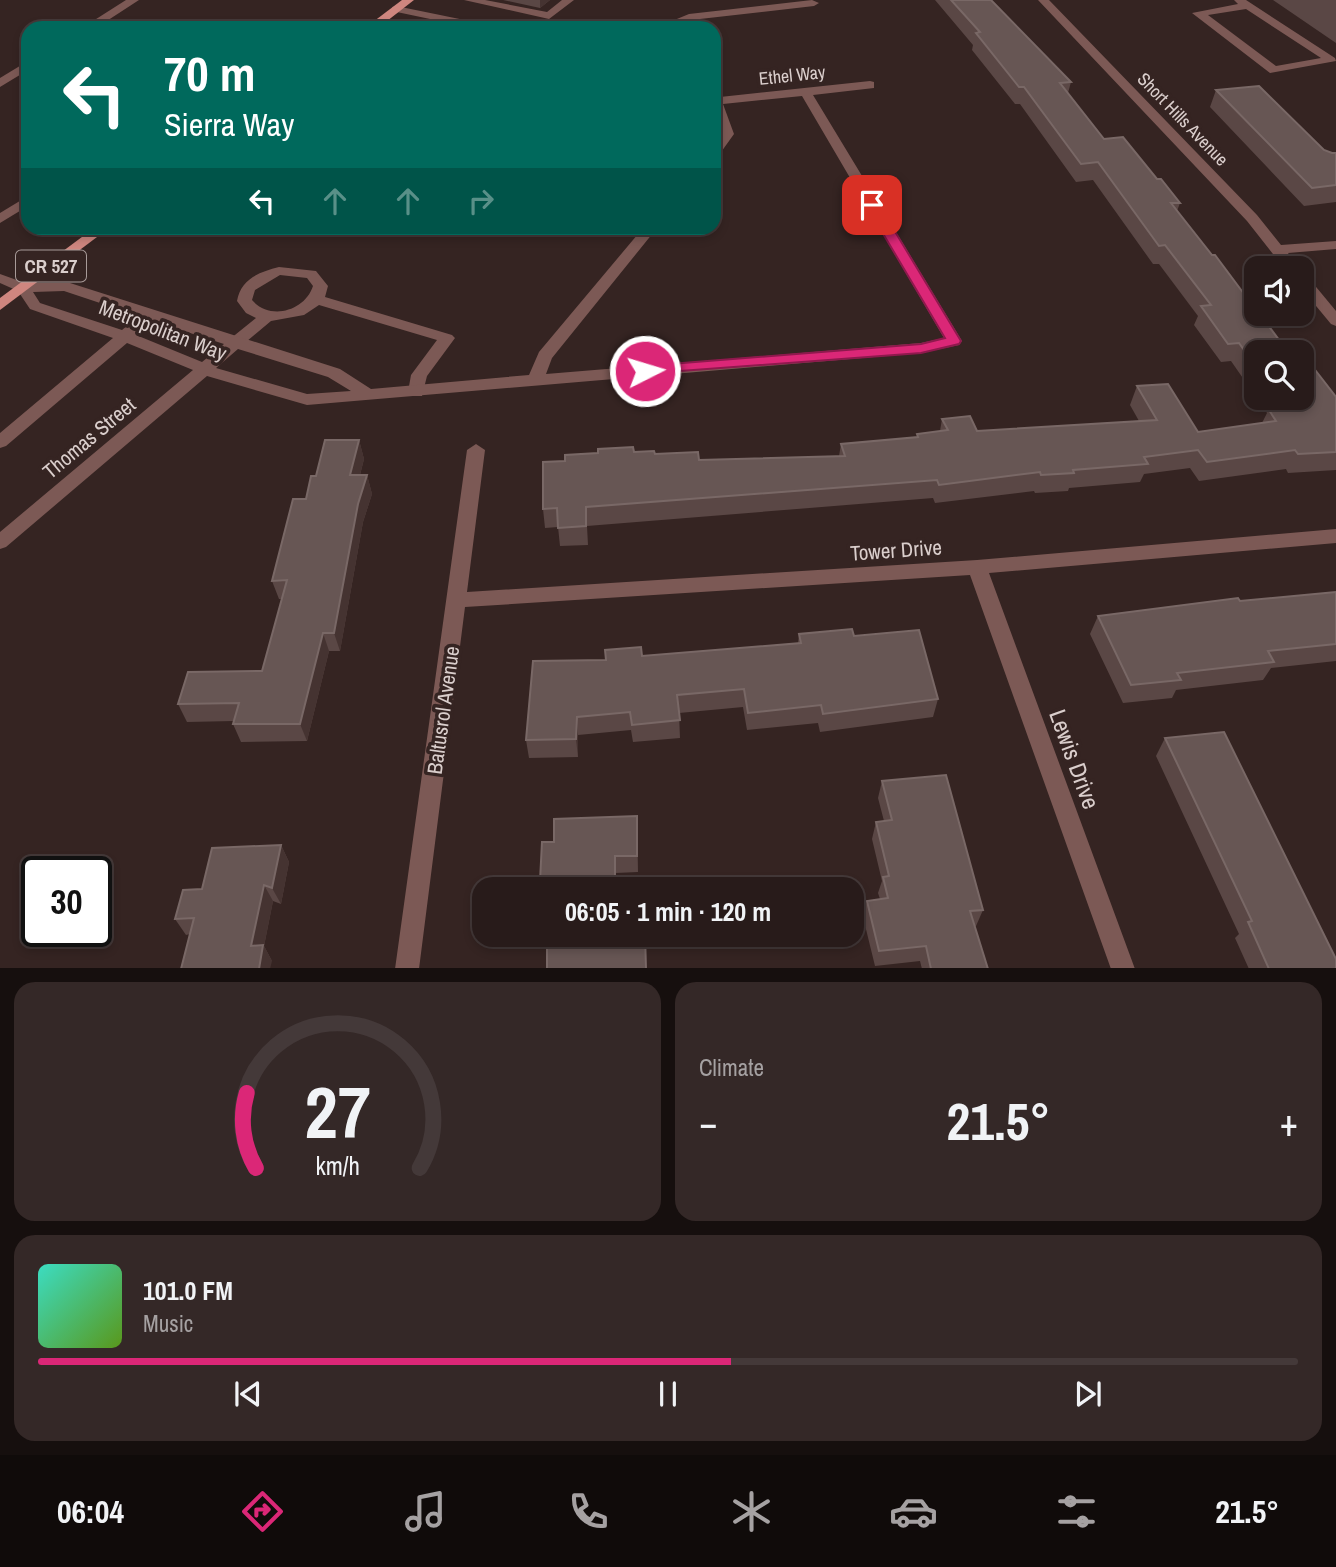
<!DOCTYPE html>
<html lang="en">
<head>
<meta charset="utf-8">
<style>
	body { margin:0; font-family:"Archivo Narrow",sans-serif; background:#342827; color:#f1f3f6; height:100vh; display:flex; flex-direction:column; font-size:26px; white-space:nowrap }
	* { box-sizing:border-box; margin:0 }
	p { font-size:23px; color:#a5a1a2 }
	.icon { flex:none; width:38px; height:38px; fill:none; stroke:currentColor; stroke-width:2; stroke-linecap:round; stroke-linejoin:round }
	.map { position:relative; height:968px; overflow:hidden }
	.details { display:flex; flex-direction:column; gap:14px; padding:14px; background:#160f0e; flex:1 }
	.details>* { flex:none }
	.top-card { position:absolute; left:21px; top:21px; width:700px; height:214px; border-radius:21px; box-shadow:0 4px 10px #0003,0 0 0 2px #443939; background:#00695c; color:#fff; overflow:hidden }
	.buttons { position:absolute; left:1244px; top:256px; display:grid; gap:14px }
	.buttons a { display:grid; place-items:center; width:70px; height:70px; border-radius:14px; background:#281b1a; box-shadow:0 4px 10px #0003,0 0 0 2px #443939; font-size:35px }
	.speed { position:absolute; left:21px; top:856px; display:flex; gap:14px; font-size:35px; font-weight:700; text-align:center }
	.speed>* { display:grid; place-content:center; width:91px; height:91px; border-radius:50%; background:#281b1a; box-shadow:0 4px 10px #0003,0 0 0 2px #443939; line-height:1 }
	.speed .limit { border:4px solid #111; border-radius:10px; background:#fff; color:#111 }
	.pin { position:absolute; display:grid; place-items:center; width:60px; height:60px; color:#fff; margin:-30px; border-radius:14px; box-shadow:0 4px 10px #0006 }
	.me { position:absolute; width:77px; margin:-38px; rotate:85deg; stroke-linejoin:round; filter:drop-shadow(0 0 5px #0008) }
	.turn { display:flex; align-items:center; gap:24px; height:147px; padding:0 28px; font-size:32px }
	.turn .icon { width:91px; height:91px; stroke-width:2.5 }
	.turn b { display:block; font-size:49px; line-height:60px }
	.lanes { display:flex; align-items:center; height:66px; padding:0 28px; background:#0003; justify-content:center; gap:35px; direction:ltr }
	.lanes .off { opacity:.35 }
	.big { font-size:52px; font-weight:700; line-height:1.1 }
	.details .tile { flex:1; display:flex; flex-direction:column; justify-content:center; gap:10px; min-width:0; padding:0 24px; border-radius:21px; background:#342827 }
	.details .dial { align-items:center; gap:0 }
	.dial svg { height:182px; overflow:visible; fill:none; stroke:#443939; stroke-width:7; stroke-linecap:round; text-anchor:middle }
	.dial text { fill:#f1f3f6; stroke:none }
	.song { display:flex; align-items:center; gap:21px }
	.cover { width:84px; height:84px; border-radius:10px; background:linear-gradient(135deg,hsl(170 70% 55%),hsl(90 70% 35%)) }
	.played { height:7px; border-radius:4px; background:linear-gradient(90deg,#db2777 55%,#443939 55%) }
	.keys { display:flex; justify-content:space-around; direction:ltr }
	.heat { display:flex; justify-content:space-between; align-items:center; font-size:38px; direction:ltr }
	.details .tiles { flex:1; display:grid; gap:14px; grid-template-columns:1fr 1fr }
	.tile:last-child { grid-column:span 2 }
	.trip { position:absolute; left:472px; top:877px; width:392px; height:70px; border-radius:21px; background:#281b1a; box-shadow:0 4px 10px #0003,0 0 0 2px #443939; font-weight:700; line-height:70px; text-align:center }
	.dock { display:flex; height:112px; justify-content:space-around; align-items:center; background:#100b0a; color:#a5a1a2 }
	.dock .icon { width:49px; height:49px }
	.dock .current { color:#db2777 }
	.dock b { font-size:32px; color:#f1f3f6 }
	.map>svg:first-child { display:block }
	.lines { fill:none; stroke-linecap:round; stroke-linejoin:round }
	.lane { fill:#7c5955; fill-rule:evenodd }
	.street { fill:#7c5955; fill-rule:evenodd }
	.primary { fill:#cf867f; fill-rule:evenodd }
	.wall { fill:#5a4745 }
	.shaded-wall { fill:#453331 }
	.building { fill:#675654; stroke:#796866; stroke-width:2 }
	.route { fill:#db2777; stroke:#8e194d; stroke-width:2 }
	.labels { text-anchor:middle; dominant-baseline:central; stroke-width:7; stroke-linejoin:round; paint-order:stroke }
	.far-street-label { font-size:18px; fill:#dacecc; stroke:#352422 }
	.shield { fill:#352422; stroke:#a89b99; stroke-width:2 }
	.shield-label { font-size:19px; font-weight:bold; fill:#dacecc }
	.street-label { font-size:21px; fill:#dacecc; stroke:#352422 }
	.near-street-label { font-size:24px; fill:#dacecc; stroke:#352422 }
</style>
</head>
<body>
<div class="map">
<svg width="1336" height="969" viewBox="0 0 1336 969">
	<rect width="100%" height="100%" fill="#352422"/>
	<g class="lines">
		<!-- lane -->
		<g class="lane">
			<path d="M464 0H485L547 12 562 0H574L549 19Z"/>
			<path d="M1234 0H1246L1335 58 1336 61 1270 73 1192 13 1238 4ZM1246 9 1321 58 1276 66 1208 15Z"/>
			<path d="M28 196V206L0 223V213Z"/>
			<path d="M279 267 316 271 328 286 325 297 452 335 455 338 427 376 422 396H410L408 392 411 375 437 340 319 305 304 315 271 321 240 347H230L227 343 230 339 256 318 246 313 237 301C241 279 259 272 279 267ZM280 275 307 278 313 286C305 311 270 321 252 300L255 290Z"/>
		</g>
		<!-- street -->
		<g class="street">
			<path d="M126 0H139L96 28H82Z"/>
			<path d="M812 0 819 3 814 6 691 20 671 28H655L689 14Z"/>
			<path d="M1038 0H1049L1257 215 1281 245 1336 241V249L1288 253 1299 268H1284L1247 221Z"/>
			<path d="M396 6 489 25 495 28H473L392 11V7Z"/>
			<path d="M28 61V70L0 87V78Z"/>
			<path d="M870 81 874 82V88L813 95 962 341 959 345 921 353 307 405 207 376 6 547 0 549V532L193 370 127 343 6 446 0 448V433L113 338 30 309 18 291 0 283V274L25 283H70L340 369 371 389 529 375 539 352 643 228H657L552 358 546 374 921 343 944 338 802 96 723 104 734 134 719 155 714 156V143L722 134 714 113V92L720 97ZM64 291 139 316 122 330 40 303 33 292ZM153 321 224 344 202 362 136 335ZM238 349 328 377 351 391 307 394 216 368Z"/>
			<path d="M1302 275 1307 276 1336 311V326L1331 324 1302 289Z"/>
			<path d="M476 444 485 450 467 592 977 560 1336 529V543L989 573 1135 969H1111L970 575 465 607 419 969H395L467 450Z"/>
		</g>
		<!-- primary -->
		<g class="primary">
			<path d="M402 0H414L378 28H365Z"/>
			<path d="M94 228H109L0 310V298Z"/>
		</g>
	</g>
	<!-- wall -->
	<g class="wall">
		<path d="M503 0H550L540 8Z"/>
		<path d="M935 0H991L1071 82 1068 93 1104 139 1157 179 1180 203 1177 211 1256 352V397L1231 361 1221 362 1194 325 1198 316 1159 264H1153L1093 180 1076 182 1020 104H1015L972 50 973 45Z"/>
		<path d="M1273 0H1336V43Z"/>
		<path d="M1216 90 1324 150 1332 153H1336V202L1304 206 1210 107Z"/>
		<path d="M1137 386 1198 432 1262 423 1267 413 1257 397H1336V470L1288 473 1286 469 1199 481 1190 468 1144 474 1140 482 1069 488 1068 491 1035 493 1034 491 935 503 933 498 587 526 588 545 560 546 558 527 545 528 543 509 565 461 634 452 699 460 839 456 841 444 917 437V434L940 431 942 419 977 431 1139 421 1130 405Z"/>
		<path d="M359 440 364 459 360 475H367L372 494 363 522 340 651H329L307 741 241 742 233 724 234 721 187 722 178 704 262 671 282 599H279L272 581 306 499Z"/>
		<path d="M1336 592V661L1271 668 1263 680 1176 690 1172 698 1123 703 1090 634 1098 616Z"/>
		<path d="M799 634 854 636 938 699 933 717 820 732 818 723 747 730 743 707 679 713 680 738 633 742 631 730 578 735V757L529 758 526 740 605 660 642 656 798 643Z"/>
		<path d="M1165 738 1336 969H1249L1235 938 1239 934 1156 756Z"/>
		<path d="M882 781 983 910 976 926H975L988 969H922L920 961 875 966 863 917 867 901 880 899 878 893 882 881 872 839 876 822 884 821 878 798Z"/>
		<path d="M637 816 638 872 616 873V889H541L540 881 554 842Z"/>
		<path d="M281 845 289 862 281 904 273 901 264 946 272 961 190 934 186 935 175 919 202 889Z"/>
	</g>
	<!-- shaded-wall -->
	<g class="shaded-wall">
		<path d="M540 0H550L540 8Z"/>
		<path d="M359 440 364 459 355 494 350 475Z"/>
		<path d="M367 475 372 494 363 522 340 651 334 633 358 504Z"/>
		<path d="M323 633 329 651 307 741 300 724Z"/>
		<path d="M577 717 578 735V757L576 739Z"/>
		<path d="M281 845 289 862 281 904 272 888Z"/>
		<path d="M264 885 273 901 264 946 272 961 270 969H259L251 946Z"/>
	</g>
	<!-- building -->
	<g class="building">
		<path d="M951 0H991L1071 82 1060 83 1104 139 1123 137 1157 179H1161L1180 203H1171L1212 255H1215L1256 310V313H1259L1288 352H1256V367L1239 343 1228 344 1201 306 1211 305 1165 245 1159 246 1098 162 1081 164 1024 87H1019L976 33 980 32Z"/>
		<path d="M1259 86 1324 150 1332 153H1336V185L1312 188 1216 90Z"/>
		<path d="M1302 353 1336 397V452L1298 454 1295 450 1207 462 1198 450 1144 457 1148 464 1073 470 1074 473 1041 475 1040 472 939 485 937 480 586 507V526L558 528 557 508 543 509V462L565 461V455L598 453V449L633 447 634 452 654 451 655 454 698 452 699 460 845 456 841 444 918 437 917 434 948 430 942 419 970 416 977 431 1157 420 1137 386 1168 384 1198 432 1276 421 1269 410 1287 408 1279 397H1302Z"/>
		<path d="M325 440H359L350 475H367L358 504 334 633H323L300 724H233L239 703 178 704 188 672 262 671 287 580 272 581 293 499H306L311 476H316Z"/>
		<path d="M1336 592V644L1268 651 1274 662 1177 673 1181 680 1131 685 1098 616 1238 598 1240 601Z"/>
		<path d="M852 629 854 636 919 630 938 699 823 714 821 705 748 713 744 689 677 695 680 720 632 725 630 712 577 717 576 739 526 740 533 661 606 660 605 650 641 647 642 656 801 643 799 634Z"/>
		<path d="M1224 732 1336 959V969H1269L1248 922 1252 921 1165 738Z"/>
		<path d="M946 775 983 910 970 911 988 969H931L926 946 879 951 867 901 888 898 883 877 889 876 876 822 892 820 882 781Z"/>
		<path d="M637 816V856H615V889H548V881H540L542 842H554V819Z"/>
		<path d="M281 845 272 888 264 885 251 946 263 945 259 969H181L194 918 175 919 183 890 202 889 212 848Z"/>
		<path d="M547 934H645L646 969H547Z"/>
	</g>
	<!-- route -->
	<path class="route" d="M868 202 879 205 961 341 959 344 921 353 640 374 638 371 645 366 921 344 945 338 866 205Z"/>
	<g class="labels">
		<!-- far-street labels -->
		<g class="far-street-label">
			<text transform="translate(792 75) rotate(-6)">Ethel Way</text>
			<text transform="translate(1183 119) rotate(46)">Short Hills Avenue</text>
		</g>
		<!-- shield labels -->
		<rect class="shield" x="16" y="250.5" width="70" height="31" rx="5"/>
		<g class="shield-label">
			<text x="51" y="266">CR 527</text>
		</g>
		<!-- street labels -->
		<g class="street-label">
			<text transform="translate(163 330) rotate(21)">Metropolitan Way</text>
			<text transform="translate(89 438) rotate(-40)">Thomas Street</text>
			<text transform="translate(896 550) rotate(-4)">Tower Drive</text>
			<text transform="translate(443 710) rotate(-82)">Baltusrol Avenue</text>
		</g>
		<!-- near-street labels -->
		<g class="near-street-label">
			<text transform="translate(1075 759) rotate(70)">Lewis Drive</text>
		</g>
	</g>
</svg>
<div class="buttons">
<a><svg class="icon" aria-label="sound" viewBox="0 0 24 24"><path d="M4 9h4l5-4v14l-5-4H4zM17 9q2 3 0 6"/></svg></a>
<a><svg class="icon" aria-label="search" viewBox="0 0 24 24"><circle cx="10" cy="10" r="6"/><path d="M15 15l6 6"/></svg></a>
</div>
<div class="speed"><div class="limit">30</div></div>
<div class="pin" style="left:872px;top:205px;background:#d93025"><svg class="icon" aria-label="arrive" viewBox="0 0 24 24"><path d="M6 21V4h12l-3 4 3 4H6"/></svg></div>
<svg class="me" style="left:645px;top:371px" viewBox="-20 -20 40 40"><circle r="17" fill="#db2777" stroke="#fff" stroke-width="3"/><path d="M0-11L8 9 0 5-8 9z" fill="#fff"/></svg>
<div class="trip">06:05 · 1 min · 120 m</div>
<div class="top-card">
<div class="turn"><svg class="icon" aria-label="left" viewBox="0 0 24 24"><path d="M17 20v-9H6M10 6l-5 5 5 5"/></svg><div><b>70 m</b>Sierra Way</div></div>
<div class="lanes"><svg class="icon" aria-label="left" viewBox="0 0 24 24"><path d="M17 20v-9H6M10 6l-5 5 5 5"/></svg><svg class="icon off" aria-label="ahead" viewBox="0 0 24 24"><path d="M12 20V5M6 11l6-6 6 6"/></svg><svg class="icon off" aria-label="ahead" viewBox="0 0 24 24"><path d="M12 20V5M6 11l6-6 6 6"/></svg><svg class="icon off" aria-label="right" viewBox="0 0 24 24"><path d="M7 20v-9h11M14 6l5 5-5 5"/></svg></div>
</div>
</div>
<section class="details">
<div class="tiles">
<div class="tile dial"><svg viewBox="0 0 100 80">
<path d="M14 69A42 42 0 1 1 86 69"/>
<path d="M14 69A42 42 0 0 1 10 36" stroke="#db2777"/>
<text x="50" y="56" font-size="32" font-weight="700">27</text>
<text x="50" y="72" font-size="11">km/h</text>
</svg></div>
<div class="tile"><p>Climate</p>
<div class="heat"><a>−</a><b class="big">21.5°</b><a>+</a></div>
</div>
<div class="tile">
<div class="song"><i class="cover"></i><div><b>101.0 FM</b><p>Music</p></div></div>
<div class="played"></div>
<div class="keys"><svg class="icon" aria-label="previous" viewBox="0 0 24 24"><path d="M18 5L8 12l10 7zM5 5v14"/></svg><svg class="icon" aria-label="pause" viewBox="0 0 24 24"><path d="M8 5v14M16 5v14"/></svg><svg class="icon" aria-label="next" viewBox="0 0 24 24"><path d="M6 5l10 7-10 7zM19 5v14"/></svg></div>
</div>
</div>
</section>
<nav class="dock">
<b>06:04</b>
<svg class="icon current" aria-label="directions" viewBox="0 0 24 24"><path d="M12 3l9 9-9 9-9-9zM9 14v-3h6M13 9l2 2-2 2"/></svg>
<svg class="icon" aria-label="music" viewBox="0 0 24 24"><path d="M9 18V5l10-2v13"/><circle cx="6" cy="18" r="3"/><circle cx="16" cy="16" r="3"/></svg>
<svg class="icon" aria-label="phone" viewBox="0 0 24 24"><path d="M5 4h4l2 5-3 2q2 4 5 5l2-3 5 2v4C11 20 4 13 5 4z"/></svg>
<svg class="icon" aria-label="climate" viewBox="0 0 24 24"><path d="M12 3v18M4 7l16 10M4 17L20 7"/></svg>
<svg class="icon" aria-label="car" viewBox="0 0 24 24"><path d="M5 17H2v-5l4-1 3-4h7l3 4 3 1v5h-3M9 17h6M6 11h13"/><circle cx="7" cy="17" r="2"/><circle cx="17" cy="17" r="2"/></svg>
<svg class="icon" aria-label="filters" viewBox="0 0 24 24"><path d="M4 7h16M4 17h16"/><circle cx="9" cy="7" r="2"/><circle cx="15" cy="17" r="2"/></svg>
<b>21.5°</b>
</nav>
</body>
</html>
